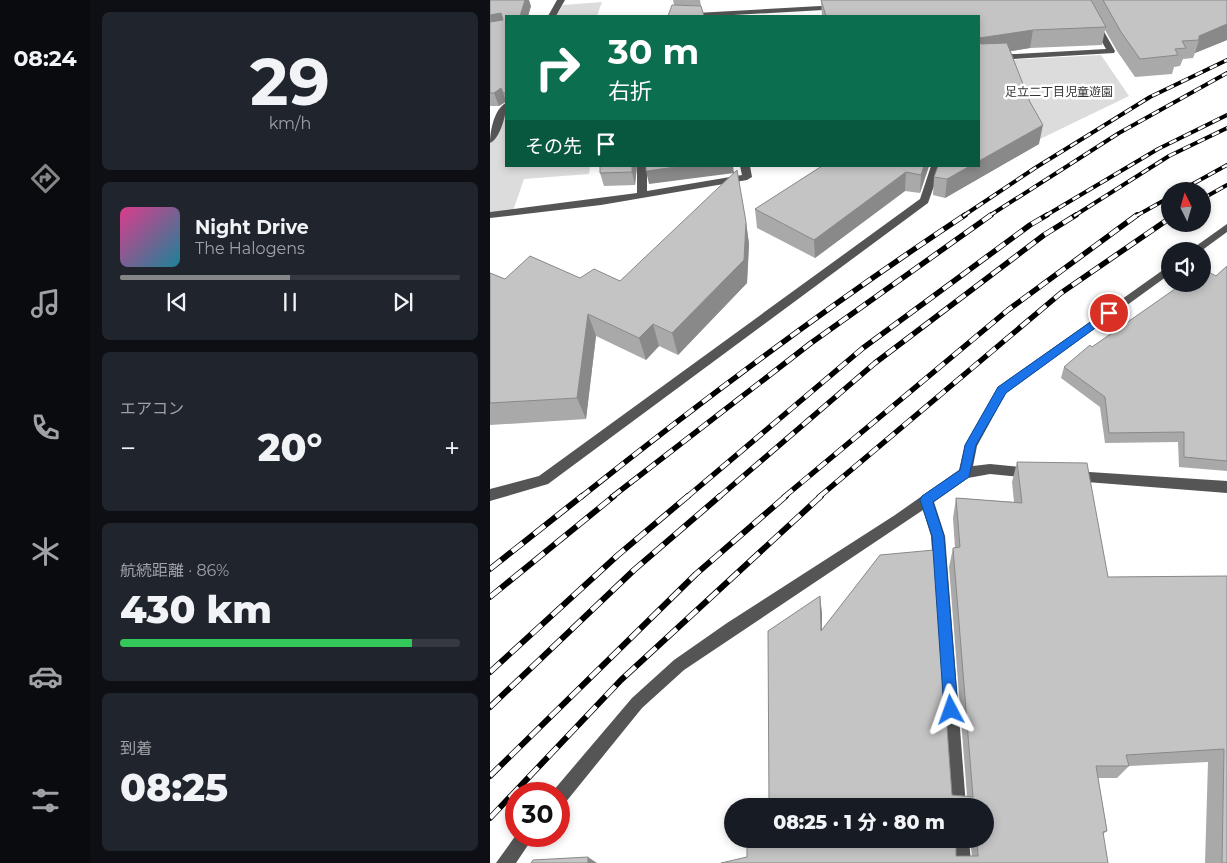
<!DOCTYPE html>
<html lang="ja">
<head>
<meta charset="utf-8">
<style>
	body { margin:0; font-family:Montserrat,"Noto Sans JP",sans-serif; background:#20242c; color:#f1f3f6; height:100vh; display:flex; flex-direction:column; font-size:19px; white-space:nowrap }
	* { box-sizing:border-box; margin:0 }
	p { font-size:16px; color:#9ea1a6 }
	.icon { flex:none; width:28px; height:28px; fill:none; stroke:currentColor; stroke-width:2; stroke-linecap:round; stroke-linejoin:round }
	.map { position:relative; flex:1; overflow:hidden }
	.panel { display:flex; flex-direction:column; gap:12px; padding:12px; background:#0d0f14; width:400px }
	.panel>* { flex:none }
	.banner { position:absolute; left:15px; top:15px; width:475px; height:152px; border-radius:0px; box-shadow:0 2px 8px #0003; background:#0b6e4f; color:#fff; overflow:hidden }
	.needle { width:32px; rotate:355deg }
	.fabs { position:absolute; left:671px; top:182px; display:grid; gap:10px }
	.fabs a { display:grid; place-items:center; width:50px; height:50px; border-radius:50%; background:#171b24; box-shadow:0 2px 8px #0003; font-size:25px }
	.speed { position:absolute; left:15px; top:782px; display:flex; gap:10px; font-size:25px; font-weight:700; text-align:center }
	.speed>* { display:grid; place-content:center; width:65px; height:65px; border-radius:50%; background:#171b24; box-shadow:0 2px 8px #0003; line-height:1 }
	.speed .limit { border:8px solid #d22; background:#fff; color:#111 }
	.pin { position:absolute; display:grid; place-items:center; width:42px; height:42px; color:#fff; margin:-21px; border:2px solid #fff; border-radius:50%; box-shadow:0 1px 5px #0007 }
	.me { position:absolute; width:55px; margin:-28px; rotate:356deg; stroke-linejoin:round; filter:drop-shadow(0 0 4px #0008) }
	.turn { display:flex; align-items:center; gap:18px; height:105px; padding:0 20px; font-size:22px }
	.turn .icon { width:65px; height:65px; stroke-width:2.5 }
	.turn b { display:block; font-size:35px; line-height:42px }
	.then { display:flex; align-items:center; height:48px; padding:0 20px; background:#0003; gap:10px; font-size:19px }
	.big { font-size:38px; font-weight:800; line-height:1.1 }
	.panel .widget { flex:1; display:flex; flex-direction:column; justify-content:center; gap:8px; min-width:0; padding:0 18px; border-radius:8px; background:#20242c }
	.panel .dial { align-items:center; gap:0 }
	.dial b { font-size:65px; line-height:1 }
	.song { display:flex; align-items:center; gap:15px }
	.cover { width:60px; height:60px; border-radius:8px; background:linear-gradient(135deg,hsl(330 70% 55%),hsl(190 70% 35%)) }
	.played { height:5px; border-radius:2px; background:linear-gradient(90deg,#858687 50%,#363941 50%) }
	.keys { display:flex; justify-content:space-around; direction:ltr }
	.heat { display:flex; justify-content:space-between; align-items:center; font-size:28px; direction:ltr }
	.charge { height:8px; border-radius:4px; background:linear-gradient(90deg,#34c759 86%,#363941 0) }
	.trip { position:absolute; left:234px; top:798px; width:270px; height:50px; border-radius:25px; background:#171b24; box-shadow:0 2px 8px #0003; font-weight:800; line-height:50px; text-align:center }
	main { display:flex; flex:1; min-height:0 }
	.menu { display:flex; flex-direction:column; width:90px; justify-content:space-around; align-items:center; background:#090b0e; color:#9ea1a6 }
	.menu .icon { width:35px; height:35px }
	.menu .on { color:#858687 }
	.menu b { font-size:22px; color:#f1f3f6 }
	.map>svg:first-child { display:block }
	.green { fill:#dcdcdc }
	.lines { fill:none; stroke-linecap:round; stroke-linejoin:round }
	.minor { fill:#555; fill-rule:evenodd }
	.rail-far2-casing { stroke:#000; stroke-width:4 }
	.rail-far1-casing { stroke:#000; stroke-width:5.5 }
	.rail-casing { stroke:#000; stroke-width:6 }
	.rail-far2 { stroke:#fff; stroke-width:2.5; stroke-dasharray:8; stroke-linecap:butt }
	.rail-far1 { stroke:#fff; stroke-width:4; stroke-dasharray:11; stroke-linecap:butt }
	.rail { stroke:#fff; stroke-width:4.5; stroke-dasharray:14; stroke-linecap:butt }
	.wall { fill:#a9a9a9 }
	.shaded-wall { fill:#898989 }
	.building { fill:#c4c4c4; stroke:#898989 }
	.route { fill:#1a73e8; stroke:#114b97 }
	.labels { text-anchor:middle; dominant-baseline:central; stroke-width:5; stroke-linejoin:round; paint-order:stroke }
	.far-park-label { font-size:12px; fill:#333; stroke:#fff }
</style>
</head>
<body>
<main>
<nav class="menu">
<b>08:24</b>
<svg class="icon on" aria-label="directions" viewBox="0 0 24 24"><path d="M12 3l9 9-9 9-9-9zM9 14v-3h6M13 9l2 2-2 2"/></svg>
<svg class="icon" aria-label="music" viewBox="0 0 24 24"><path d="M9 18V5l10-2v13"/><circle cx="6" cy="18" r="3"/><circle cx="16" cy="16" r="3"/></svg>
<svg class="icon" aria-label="phone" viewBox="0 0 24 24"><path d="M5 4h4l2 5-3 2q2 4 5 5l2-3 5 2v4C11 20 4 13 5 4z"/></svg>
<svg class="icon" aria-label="climate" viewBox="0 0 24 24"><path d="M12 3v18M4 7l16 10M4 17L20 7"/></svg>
<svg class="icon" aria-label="car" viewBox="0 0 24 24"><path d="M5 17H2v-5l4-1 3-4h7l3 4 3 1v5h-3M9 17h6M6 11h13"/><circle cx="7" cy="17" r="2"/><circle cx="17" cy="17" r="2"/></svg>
<svg class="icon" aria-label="filters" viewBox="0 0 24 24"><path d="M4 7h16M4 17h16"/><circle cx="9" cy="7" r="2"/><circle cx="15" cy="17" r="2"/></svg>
</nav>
<section class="panel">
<div class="widget dial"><b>29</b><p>km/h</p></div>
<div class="widget">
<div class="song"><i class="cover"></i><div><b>Night Drive</b><p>The Halogens</p></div></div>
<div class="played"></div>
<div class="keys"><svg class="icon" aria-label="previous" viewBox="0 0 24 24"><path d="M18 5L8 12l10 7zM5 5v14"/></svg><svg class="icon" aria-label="pause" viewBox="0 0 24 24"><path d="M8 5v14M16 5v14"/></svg><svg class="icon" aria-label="next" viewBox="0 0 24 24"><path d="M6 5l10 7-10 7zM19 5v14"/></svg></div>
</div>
<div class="widget"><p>エアコン</p>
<div class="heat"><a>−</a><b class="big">20°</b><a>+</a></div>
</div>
<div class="widget"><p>航続距離 · 86%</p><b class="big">430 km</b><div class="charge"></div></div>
<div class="widget"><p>到着</p><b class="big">08:25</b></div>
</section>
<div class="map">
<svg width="737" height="863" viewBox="0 0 737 863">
	<rect width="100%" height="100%" fill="#fff"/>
	<!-- green -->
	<g class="green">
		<path d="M112 2 107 16H66L73 5Z"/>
		<path d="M611 55 639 96 550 139 518 60Z"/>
		<path d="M14 113H16V166H100L99 174 34 179 23 211 0 214V144Z"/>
	</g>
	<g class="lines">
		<!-- minor -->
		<g class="minor">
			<path d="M67 0H75L66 16H58Z"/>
			<path d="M588 0H596L625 51 624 53 489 61V56L616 49Z"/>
			<path d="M348 5H351V9L226 16H184L188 14Z"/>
			<path d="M16 103C17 113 10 139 0 143 0 131 4 109 16 103Z"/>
			<path d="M147 166H157V191L252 175 250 166H260L262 177 257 180 111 205 0 218V212L147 193Z"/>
			<path d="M441 166H451L438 203 58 484 0 501V489L49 476 430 199Z"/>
			<path d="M737 224V232L711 251H699Z"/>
			<path d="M680 265V274L516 393 487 446 483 466 500 464 541 468 546 469 547 473 546 477 541 478 500 474 478 478 444 502 455 536 476 806H460L441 536 433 510 194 670 152 708 75 803 69 805V794H62L63 791 142 698 184 660 237 623 405 515 469 470 475 445 508 387Z"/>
			<path d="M584 471 737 481V493L584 481 579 480 578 476 579 472Z"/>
			<path d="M26 835 44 836 26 863H6Z"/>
			<path d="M463 839H479L481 863H463Z"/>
		</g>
		<!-- rail-far2 casing -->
		<g class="rail-far2-casing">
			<g id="rail-far2">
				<path d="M690 191 737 165"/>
				<path d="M712 199 737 185"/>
				<path d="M473 216 545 168 660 97 737 60"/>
				<path d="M499 216 629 133 737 73"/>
				<path d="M555 216 668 149 737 115"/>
				<path d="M584 216 679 156 737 128"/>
				<path d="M646 216 680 197"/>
			</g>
		</g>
		<!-- rail-far1 casing -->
		<g class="rail-far1-casing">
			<g id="rail-far1">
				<path d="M91 497C215 398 342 303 475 215"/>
				<path d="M122 497 321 343 501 215"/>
				<path d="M197 497 373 348 540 225 557 215"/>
				<path d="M229 497 385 363 554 235 586 215"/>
				<path d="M294 497 518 310 647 215"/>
				<path d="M329 497 571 293 680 218"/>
			</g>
		</g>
		<!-- rail casing -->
		<g class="rail-casing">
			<g id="rail">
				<path d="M0 569 92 496"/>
				<path d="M0 597 124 496"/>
				<path d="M0 672 128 555 198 496"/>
				<path d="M0 707 144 570 230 496"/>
				<path d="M0 776 206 574 296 496"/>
				<path d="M0 818 131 680 331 496"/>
			</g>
		</g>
		<!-- rail-far2 -->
		<use href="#rail-far2" class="rail-far2"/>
		<!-- rail-far1 -->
		<use href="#rail-far1" class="rail-far1"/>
		<!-- rail -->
		<use href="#rail" class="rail"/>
	</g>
	<!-- wall -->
	<g class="wall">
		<path d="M0 0 41 6 38 16H16V102L9 106H0Z"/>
		<path d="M183 0H210L211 6 184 5Z"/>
		<path d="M331 0H737V40L705 53 703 58 693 59 690 66 684 67 682 74 645 77 627 51 615 30 612 45 540 48 521 51 549 144 455 198 443 195 444 177 489 166V16H332Z"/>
		<path d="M147 166 145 185 114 186 110 173Z"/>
		<path d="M332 166H439L430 193 415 191 325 258 267 228 265 209Z"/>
		<path d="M256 222 259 244 257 283 188 355 169 346 156 360 106 336 96 419 0 425V273L15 279 90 278 130 281Z"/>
		<path d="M737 266V471L689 467 688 442 615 443 610 407 571 378 574 367 602 347 726 276Z"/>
		<path d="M527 462 618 577 737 576V863H715L718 762 639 766 627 778H608L617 831 613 834 618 863 466 856H482L480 839H495V806H279L330 596 332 614V629L462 795 477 796 459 567 463 548H465L463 518 466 498 524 502 522 482Z"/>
	</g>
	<!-- shaded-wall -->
	<g class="shaded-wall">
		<path d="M35 0H39L41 6 38 16H30Z"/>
		<path d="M11 13 16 25 0 29V15Z"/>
		<path d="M737 24V40L705 53 709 40V36Z"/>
		<path d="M543 30 540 48 489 56V38Z"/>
		<path d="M11 88 16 101 9 106 4 93Z"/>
		<path d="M553 125 549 144 455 198 457 179 480 166H489V161Z"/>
		<path d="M142 166H147L145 185 142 172Z"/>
		<path d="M193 166H243L244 173 159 184 156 171Z"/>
		<path d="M434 166H439L430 193 431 175Z"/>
		<path d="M416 172 415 191 325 258 324 240Z"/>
		<path d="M256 222 259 244 257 283 188 355 182 333Z"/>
		<path d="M98 314 106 336 96 419 87 398Z"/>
		<path d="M163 324 169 346 156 360 149 338Z"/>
		<path d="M330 596 332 614V647L331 631Z"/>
		<path d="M98 857 107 863H98Z"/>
	</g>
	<!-- building -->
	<g class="building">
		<path d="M0 0H35L30 16H16V93H13L11 88 4 93H0V22L13 20 11 13 0 15Z"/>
		<path d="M331 0H601L616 27 543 30 489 38 491 44 517 43 540 102 553 125 489 161V16H336Z"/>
		<path d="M613 0H737V24L709 36V40L692 41 696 48 685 49 688 55 650 59 631 32Z"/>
		<path d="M182 5 211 6 214 16H178Z"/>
		<path d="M110 166H142V172L110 173Z"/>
		<path d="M156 166H193L156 171Z"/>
		<path d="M332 166H434L431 175 416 172 324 240 265 209Z"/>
		<path d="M448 166H480L457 179 444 177Z"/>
		<path d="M247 170 256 222 254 260 182 333 163 324 149 338 98 314 87 398 0 403V273L15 279 40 256 90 278 104 269 130 281Z"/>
		<path d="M737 266V461L694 457V432L619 433 615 397 574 367 600 345 602 347 692 284H712V270L713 269 726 276Z"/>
		<path d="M527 462 597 463 618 577 737 576V863H732L734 749 636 755 639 766H606L617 831 613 832 618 863H231L257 857V839H466V856H488L487 839H495V806H279L278 631 330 596 331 631 390 555 444 550 462 795 483 797 463 548 470 547 466 498 532 503Z"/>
		<path d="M98 857V863H41L43 860Z"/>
	</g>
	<!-- route -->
	<path class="route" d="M619 309 623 310V315L516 393 486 445 479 477 443 502 454 536 468 710 466 715 461 717 456 715 454 710 442 536 430 500 432 496 470 470 475 445 508 387Z"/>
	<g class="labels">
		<!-- far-park labels -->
		<g class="far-park-label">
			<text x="569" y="91">足立二丁目児童遊園</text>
		</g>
	</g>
</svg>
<div class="fabs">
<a><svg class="needle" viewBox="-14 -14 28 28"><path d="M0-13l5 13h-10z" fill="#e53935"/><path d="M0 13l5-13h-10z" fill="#9ea1a6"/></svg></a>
<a><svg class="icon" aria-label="sound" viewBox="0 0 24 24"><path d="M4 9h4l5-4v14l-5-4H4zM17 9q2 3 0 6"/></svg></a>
</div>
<div class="speed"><div class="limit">30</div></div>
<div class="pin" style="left:619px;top:313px;background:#d93025"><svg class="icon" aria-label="arrive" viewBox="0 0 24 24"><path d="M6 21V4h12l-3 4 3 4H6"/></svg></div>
<svg class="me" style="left:461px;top:710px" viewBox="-20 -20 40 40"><path d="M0-17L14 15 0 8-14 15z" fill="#1a73e8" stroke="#fff" stroke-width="4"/></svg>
<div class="trip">08:25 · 1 分 · 80 m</div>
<div class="banner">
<div class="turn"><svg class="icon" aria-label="right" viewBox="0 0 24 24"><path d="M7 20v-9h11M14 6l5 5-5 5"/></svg><div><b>30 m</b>右折</div></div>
<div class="then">その先<svg class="icon" aria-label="arrive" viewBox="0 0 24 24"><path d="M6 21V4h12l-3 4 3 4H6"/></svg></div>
</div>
</div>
</main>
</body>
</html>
